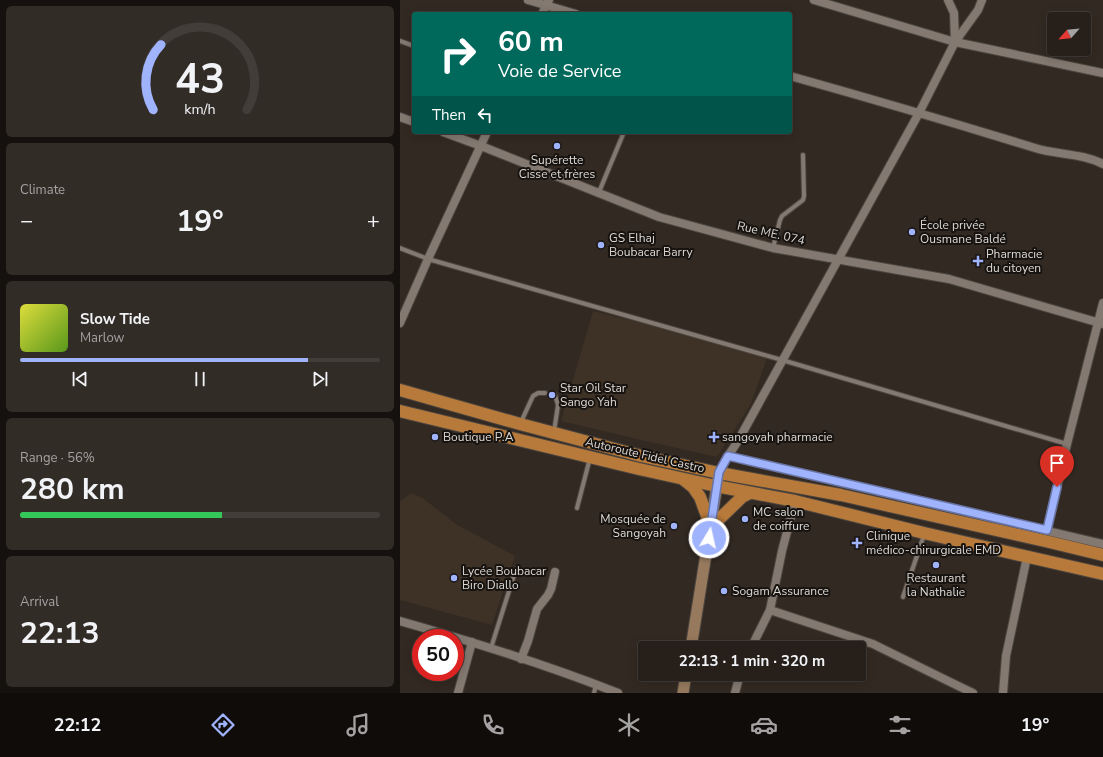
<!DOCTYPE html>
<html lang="en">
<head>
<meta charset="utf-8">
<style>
	body { margin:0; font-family:"Nunito Sans",sans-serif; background:#322c27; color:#f1f3f6; height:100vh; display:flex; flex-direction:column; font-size:15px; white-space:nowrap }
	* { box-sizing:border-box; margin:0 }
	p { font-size:13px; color:#a4a2a2 }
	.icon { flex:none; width:22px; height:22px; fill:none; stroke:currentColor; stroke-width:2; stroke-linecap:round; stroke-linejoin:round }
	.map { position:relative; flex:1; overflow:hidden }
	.sheet { display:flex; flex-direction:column; gap:6px; padding:6px; background:#15110e; width:400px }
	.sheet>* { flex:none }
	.banner { position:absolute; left:12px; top:12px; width:380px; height:122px; border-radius:4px; box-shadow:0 2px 10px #0003,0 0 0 1px #423d39; background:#00695c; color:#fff; overflow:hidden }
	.needle { width:26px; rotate:243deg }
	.controls { position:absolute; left:647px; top:12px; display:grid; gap:8px }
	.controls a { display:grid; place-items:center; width:44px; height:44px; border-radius:4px; background:#261f1a; box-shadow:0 2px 10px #0003,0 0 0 1px #423d39; font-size:20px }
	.speed { position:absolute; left:12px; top:629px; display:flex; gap:8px; font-size:20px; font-weight:700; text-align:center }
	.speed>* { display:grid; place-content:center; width:52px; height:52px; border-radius:50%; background:#261f1a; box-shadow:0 2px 10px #0003,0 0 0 1px #423d39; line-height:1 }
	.speed .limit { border:6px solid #d22; background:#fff; color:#111 }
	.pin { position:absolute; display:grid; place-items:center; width:34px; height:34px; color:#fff; margin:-41px -17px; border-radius:50% 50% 50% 0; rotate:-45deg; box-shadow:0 0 4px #0007 }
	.pin .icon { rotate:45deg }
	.me { position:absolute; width:44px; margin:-22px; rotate:9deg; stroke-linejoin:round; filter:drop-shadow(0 0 3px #0008) }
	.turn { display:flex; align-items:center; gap:14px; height:84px; padding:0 20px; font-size:18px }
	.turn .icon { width:52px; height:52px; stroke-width:2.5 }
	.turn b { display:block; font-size:28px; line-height:34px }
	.then { display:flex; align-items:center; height:38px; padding:0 20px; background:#0003; gap:8px; font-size:15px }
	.big { font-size:30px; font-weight:700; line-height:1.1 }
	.sheet .widget { flex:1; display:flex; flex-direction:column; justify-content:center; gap:6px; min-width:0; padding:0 14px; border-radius:6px; background:#322c27 }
	.sheet .dial { align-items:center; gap:0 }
	.dial svg { height:104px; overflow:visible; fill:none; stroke:#423d39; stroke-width:7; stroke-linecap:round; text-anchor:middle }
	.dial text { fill:#f1f3f6; stroke:none }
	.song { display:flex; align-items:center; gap:12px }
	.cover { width:48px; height:48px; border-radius:6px; background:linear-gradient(135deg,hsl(60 70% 55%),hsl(90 70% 35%)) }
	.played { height:4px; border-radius:2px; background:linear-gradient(90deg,#a0b3fd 80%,#423d39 80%) }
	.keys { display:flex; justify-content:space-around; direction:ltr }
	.heat { display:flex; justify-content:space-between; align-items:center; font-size:22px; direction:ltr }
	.charge { height:6px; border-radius:3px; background:linear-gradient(90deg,#34c759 56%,#423d39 0) }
	.trip { position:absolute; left:238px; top:641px; width:228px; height:40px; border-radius:4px; background:#261f1a; box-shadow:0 2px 10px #0003,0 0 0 1px #423d39; font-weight:700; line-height:40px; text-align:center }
	.tabs { display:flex; height:64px; justify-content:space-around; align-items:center; background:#0f0c0a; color:#a4a2a2 }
	.tabs .icon { width:28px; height:28px }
	.tabs .selected { color:#a0b3fd }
	.tabs b { font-size:18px; color:#f1f3f6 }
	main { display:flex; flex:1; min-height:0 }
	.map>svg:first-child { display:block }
	.built { fill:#3e3125 }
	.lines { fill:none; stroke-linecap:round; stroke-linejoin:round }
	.service-casing { stroke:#4c453f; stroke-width:6 }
	.minor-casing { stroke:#4c453f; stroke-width:10 }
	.secondary-casing { stroke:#4c453f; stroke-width:13 }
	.trunk-casing { stroke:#4c453f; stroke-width:14 }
	.service { stroke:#837971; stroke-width:4 }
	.minor { stroke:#837971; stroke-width:8 }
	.secondary { stroke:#977a5d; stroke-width:11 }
	.trunk { stroke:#b87a3a; stroke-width:12 }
	.route-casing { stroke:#6874a4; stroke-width:10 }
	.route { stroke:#a0b3fd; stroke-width:7 }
	.poi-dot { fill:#a0b3fd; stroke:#171310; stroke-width:1.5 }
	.labels { text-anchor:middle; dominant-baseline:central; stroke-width:4; stroke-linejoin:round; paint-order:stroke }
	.poi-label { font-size:12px; fill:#ddd8d3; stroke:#171310; text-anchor:start }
	.street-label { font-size:12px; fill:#ddd8d3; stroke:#171310 }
</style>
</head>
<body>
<main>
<section class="sheet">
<div class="widget dial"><svg viewBox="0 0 100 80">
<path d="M14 69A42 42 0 1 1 86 69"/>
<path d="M14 69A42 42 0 0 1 20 19" stroke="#a0b3fd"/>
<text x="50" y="56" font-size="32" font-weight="700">43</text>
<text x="50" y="72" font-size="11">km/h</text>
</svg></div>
<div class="widget"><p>Climate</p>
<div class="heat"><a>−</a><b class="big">19°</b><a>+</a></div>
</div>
<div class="widget">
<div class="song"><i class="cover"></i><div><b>Slow Tide</b><p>Marlow</p></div></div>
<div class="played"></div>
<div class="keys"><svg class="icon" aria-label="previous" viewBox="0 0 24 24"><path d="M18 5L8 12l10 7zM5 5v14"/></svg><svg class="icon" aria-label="pause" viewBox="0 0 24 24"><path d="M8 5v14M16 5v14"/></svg><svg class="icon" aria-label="next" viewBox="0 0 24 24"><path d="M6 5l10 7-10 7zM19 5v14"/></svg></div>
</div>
<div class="widget"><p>Range · 56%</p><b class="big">280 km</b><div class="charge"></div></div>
<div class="widget"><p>Arrival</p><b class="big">22:13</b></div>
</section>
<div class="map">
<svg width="703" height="693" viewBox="0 0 703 693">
	<rect width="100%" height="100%" fill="#322922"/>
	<!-- built -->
	<g class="built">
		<path d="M193 311 307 339 367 358 351 404 317 457 245 441 161 421Z"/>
		<path d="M12 493 24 499 56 524 115 556 92 625 0 600V501Z"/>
	</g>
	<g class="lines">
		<!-- service casing -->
		<g class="service-casing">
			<g id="service">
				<path d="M0 41 14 46"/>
				<path d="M199 192 224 132"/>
				<path d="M0 248 28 259 382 360 667 444"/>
				<path d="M373 248 380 220 382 216 403 200 404 196 403 155"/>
				<path d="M121 422 133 396 138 393H145"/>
				<path d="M154 432 158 405 155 395"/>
				<path d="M177 508 190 458"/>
				<path d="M503 597 524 535"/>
				<path d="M91 648 116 569"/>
				<path d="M194 693 196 685"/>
			</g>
		</g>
		<!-- minor casing -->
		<g class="minor-casing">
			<g id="minor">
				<path d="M128 0 176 14"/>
				<path d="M414 0 555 42 703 73"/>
				<path d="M548 0 554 13 555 42"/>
				<path d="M142 14 149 0"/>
				<path d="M390 76C472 99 554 123 635 148 657 155 682 153 703 164"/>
				<path d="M0 117 14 122"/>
				<path d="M43 132 81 146 259 217 373 248 549 279 703 324"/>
				<path d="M0 323 28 259 87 132"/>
				<path d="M328 456 703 544"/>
				<path d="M319 473 328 456 338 441 519 113 555 42 578 10 582 0"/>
				<path d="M395 501 382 551 370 610 473 644 546 680 573 693"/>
				<path d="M647 531 667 444 703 303"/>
				<path d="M0 621C74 642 147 665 218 693"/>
				<path d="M351 648 370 610"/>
				<path d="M121 659 128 641 137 609 148 595 151 589 155 572"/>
				<path d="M58 693 72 642"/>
				<path d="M335 693 340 674"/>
				<path d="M603 693 606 656 627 557"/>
			</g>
		</g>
		<!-- secondary casing -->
		<g class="secondary-casing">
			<g id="secondary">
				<path d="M291 648 319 473"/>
				<path d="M283 693 286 674"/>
			</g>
		</g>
		<!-- trunk casing -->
		<g class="trunk-casing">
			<g id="trunk">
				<path d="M0 390 120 424 241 456 319 473 441 495 645 541 703 555"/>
				<path d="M0 411 239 469 316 486 395 501 524 533 703 574"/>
				<path d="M283 479 293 487 300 497 311 527 342 497 350 493"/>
			</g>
		</g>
		<!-- service -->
		<use href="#service" class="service"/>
		<!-- minor -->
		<use href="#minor" class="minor"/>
		<!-- secondary -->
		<use href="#secondary" class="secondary"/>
		<!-- trunk -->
		<use href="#trunk" class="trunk"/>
	</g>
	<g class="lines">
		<!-- route casing -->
		<g class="route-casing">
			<path id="route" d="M309 538 319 472 328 456 647 530 657 487"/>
		</g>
		<!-- route -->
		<use href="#route" class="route"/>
	</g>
	<!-- markers -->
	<g class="poi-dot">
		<circle cx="157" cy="146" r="4"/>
		<circle cx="512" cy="232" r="4"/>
		<circle cx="201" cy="245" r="4"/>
		<path d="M576 255h4v4h4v4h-4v4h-4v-4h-4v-4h4z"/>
		<circle cx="152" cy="395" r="4"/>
		<circle cx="35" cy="437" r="4"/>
		<path d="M312 431h4v4h4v4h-4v4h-4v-4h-4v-4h4z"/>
		<circle cx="345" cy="519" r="4"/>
		<circle cx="274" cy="526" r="4"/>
		<path d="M455 537h4v4h4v4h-4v4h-4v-4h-4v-4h4z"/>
		<circle cx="536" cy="565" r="4"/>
		<circle cx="54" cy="578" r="4"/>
		<circle cx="324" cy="591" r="4"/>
	</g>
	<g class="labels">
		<!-- poi labels -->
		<g class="poi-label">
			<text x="157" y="160" text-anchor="middle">Supérette<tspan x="157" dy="14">Cisse et frères</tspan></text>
			<text x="520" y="225">École privée<tspan x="520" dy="14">Ousmane Baldé</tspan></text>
			<text x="209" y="238">GS Elhaj<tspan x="209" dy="14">Boubacar Barry</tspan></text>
			<text x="586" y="254">Pharmacie<tspan x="586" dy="14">du citoyen</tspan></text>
			<text x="160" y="388">Star Oil Star<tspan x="160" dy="14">Sango Yah</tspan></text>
			<text x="43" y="437">Boutique P.A</text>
			<text x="322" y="437">sangoyah pharmacie</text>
			<text x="353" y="512">MC salon<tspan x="353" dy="14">de coiffure</tspan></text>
			<text x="266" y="519" text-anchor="end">Mosquée de<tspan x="266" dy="14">Sangoyah</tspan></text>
			<text x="466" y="536">Clinique<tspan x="466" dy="14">médico-chirurgicale EMD</tspan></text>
			<text x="62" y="571">Lycée Boubacar<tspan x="62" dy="14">Biro Diallo</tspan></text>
			<text x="536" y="578" text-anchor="middle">Restaurant<tspan x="536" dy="14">la Nathalie</tspan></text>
			<text x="332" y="591">Sogam Assurance</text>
		</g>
		<!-- street labels -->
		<g class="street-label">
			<text transform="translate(371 233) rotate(13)">Rue ME. 074</text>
			<text transform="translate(245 455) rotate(13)">Autoroute Fidel Castro</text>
		</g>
	</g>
</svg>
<div class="controls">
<a><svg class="needle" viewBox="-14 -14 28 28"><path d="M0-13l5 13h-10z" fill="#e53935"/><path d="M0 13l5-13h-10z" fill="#a4a2a2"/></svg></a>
</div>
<div class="speed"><div class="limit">50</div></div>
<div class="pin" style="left:657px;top:487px;background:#d93025"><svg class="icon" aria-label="arrive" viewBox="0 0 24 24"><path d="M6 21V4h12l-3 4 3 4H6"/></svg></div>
<svg class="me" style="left:309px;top:538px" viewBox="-20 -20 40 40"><circle r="17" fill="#a0b3fd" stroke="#fff" stroke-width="3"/><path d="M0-11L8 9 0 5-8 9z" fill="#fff"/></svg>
<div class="trip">22:13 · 1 min · 320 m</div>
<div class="banner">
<div class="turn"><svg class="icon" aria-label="right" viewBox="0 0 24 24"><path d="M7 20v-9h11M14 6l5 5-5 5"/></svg><div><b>60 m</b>Voie de Service</div></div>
<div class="then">Then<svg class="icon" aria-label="left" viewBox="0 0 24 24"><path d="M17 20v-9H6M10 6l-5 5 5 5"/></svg></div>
</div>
</div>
</main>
<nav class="tabs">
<b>22:12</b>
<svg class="icon selected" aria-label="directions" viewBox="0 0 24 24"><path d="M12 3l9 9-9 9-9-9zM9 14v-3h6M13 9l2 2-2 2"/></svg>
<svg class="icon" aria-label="music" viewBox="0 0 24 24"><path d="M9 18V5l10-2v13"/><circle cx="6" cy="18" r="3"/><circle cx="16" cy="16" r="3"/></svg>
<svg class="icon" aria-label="phone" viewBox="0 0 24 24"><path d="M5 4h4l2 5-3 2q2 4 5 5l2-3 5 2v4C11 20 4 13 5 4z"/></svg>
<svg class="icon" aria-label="climate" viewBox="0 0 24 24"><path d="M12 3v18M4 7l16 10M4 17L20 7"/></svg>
<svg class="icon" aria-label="car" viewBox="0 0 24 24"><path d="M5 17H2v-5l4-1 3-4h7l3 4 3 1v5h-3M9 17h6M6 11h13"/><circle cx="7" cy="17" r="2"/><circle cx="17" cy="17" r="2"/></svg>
<svg class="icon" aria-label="filters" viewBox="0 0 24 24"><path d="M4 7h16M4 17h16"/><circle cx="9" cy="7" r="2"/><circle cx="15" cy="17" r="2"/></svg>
<b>19°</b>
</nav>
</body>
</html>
